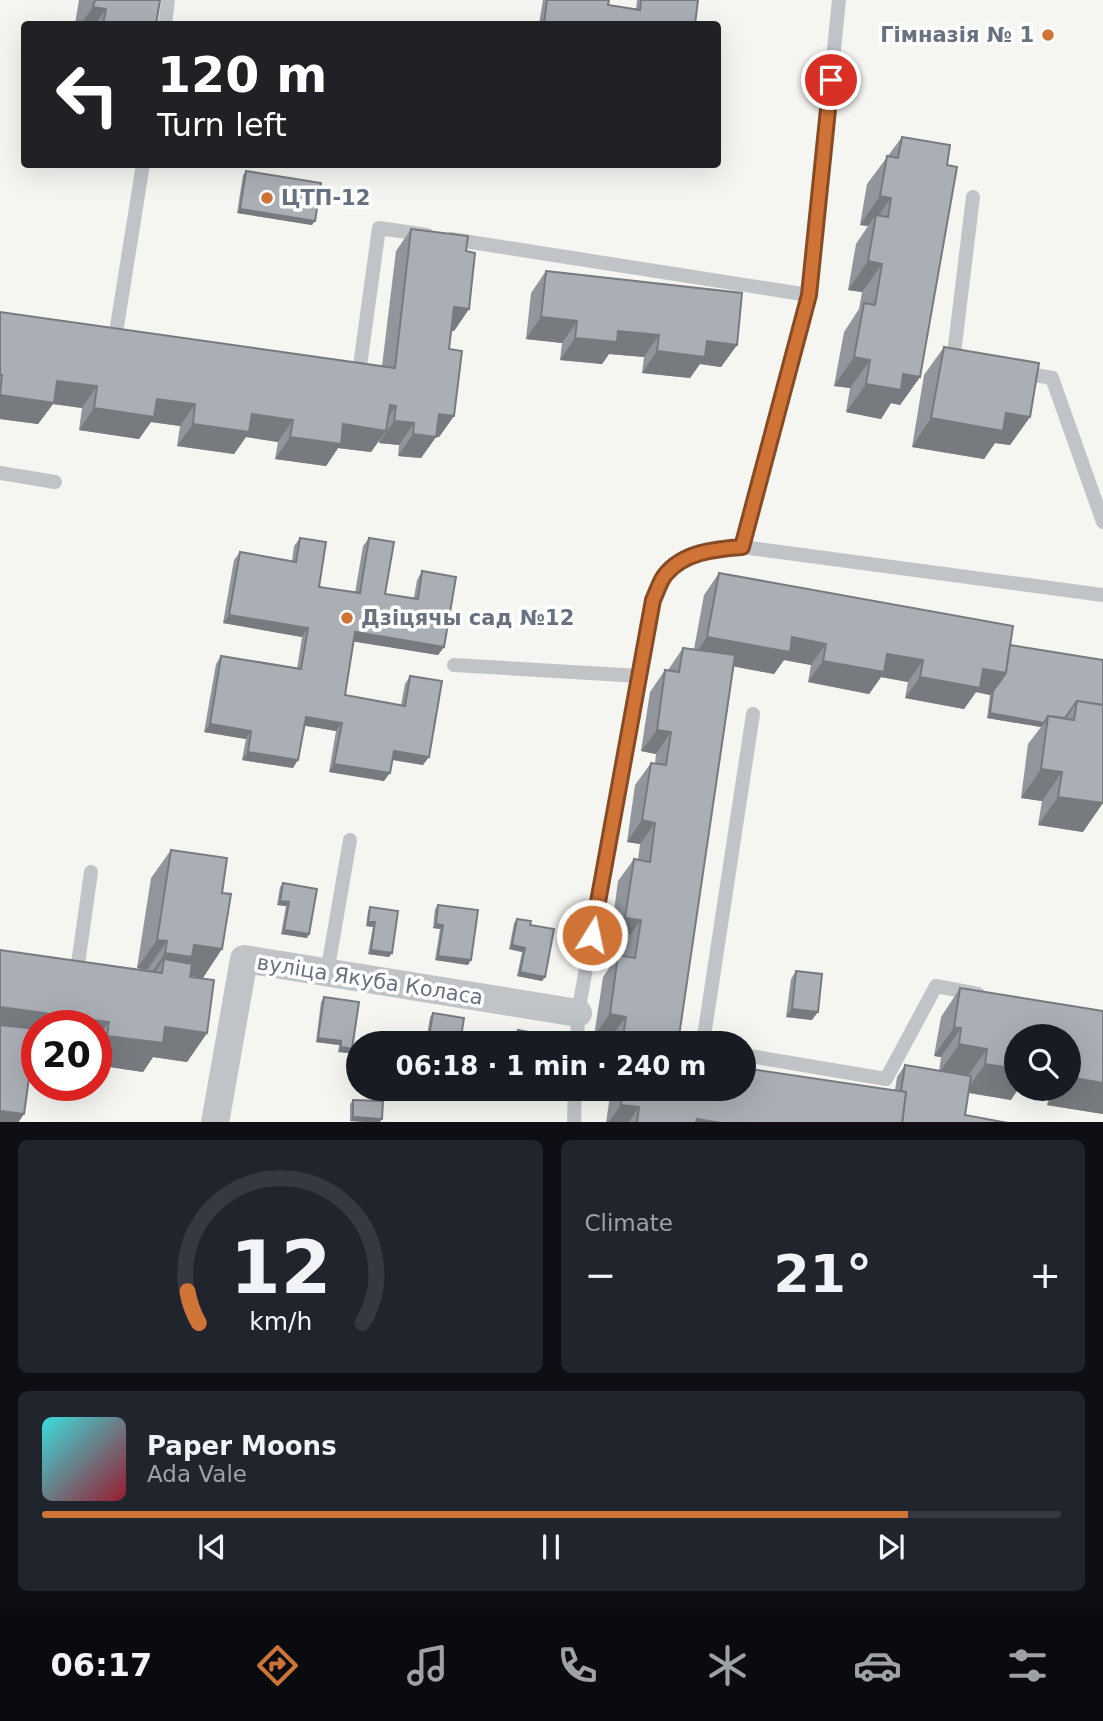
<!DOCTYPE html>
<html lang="en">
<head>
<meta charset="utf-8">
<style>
	body { margin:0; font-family:"DejaVu Sans",sans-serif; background:#20242c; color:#f1f3f6; height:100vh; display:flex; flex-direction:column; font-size:26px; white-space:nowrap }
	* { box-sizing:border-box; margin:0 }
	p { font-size:23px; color:#9ea1a6 }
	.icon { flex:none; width:38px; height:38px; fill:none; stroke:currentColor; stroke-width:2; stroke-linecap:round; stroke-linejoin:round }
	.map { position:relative; height:1122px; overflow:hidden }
	.side { display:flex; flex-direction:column; gap:18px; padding:18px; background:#0d0f14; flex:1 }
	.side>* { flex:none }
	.hud { position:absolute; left:21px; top:21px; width:700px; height:147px; border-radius:7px; box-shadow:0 7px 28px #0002; background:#202124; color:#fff; overflow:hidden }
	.tools { position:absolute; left:1004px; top:1024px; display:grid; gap:14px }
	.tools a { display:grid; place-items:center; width:77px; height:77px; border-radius:50%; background:#171b24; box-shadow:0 7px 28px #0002; font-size:35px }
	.speed { position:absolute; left:21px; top:1010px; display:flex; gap:14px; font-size:35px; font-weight:700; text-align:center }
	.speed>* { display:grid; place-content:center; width:91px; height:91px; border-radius:50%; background:#171b24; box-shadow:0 7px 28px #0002; line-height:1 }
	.speed .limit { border:10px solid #d22; background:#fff; color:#111 }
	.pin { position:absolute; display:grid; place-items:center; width:60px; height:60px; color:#fff; margin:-30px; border:4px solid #fff; border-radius:50%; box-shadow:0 2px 7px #0007 }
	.me { position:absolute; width:77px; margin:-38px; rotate:10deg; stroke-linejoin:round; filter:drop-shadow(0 0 5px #0008) }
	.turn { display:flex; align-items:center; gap:24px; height:147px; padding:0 21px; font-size:32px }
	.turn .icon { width:91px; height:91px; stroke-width:2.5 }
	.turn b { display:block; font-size:49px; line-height:60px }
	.big { font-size:52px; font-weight:800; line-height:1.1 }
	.side .widget { flex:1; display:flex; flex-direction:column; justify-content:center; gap:10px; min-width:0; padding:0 24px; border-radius:10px; background:#20242c }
	.side .dial { align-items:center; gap:0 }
	.dial svg { height:182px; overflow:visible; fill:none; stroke:#363941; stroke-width:7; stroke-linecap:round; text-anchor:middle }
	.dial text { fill:#f1f3f6; stroke:none }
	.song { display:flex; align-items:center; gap:21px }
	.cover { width:84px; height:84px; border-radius:10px; background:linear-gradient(135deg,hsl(180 70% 55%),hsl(350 70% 35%)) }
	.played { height:7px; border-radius:4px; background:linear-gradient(90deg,#d07337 85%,#363941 85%) }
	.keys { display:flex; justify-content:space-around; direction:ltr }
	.heat { display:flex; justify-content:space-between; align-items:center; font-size:38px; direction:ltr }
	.side .tiles { flex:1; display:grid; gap:18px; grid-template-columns:1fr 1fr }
	.widget:last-child { grid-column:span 2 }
	.trip { position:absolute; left:346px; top:1031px; width:410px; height:70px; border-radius:35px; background:#171b24; box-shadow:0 7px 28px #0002; font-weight:800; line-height:70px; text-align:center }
	.dock { display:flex; height:112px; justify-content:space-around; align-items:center; background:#090b0e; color:#9ea1a6 }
	.dock .icon { width:49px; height:49px }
	.dock .on { color:#d07337 }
	.dock b { font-size:32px; color:#f1f3f6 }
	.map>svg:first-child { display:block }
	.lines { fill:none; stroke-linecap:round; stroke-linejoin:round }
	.service { stroke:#c1c4c7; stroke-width:14 }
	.minor { stroke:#c1c4c7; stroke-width:28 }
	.wall { fill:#92969c }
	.shaded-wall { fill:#777a7f }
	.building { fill:#aaafb5; stroke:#777a7f; stroke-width:2 }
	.route-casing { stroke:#874b24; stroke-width:18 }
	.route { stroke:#d07337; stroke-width:12 }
	.poi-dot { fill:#d07337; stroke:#fff; stroke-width:2.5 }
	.labels { text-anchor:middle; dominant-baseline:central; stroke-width:7; stroke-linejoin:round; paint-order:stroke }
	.poi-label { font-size:21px; font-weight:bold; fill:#677180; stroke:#fff; text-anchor:start }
	.street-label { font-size:21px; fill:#677180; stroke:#fff }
</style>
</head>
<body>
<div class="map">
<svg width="1103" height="1123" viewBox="0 0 1103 1123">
	<rect width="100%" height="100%" fill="#f5f5f2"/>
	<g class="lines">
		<!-- service -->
		<g class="service">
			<path d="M165 24 168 0"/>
			<path d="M451 239 809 295"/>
			<path d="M122 340 115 339 143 164"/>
			<path d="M956 362H953L973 197"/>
			<path d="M350 372 359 373 379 228 427 235"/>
			<path d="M1018 372 1052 378 1103 522"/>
			<path d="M0 473 55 482"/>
			<path d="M742 547 809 295 839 0"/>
			<path d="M454 665 640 676"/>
			<path d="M67 970 77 971 91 872"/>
			<path d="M327 973 350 840"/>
			<path d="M577 1043 578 1013 653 600C657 592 660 581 665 575 683 551 715 549 742 547L1103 595"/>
			<path d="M703 1043 753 714"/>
			<path d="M744 1055 886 1079 936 986 978 994"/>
			<path d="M574 1123 575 1088"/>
		</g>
		<!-- minor -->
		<path class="minor" d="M215 1123 244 959 578 1013"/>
	</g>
	<!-- wall -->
	<g class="wall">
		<path d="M79 0H160L156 24H75Z"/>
		<path d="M543 0H609L608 5 636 9 637 0H698L695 24H539Z"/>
		<path d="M902 137 947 165 920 377 900 405 891 403 881 419 846 412 850 388 834 386 844 332 859 309 862 292 848 290 856 244 868 226 860 225 867 184Z"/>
		<path d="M246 171 312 225 237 213 243 175Z"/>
		<path d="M411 229 466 251 469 309 454 331H451L449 349 454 416 439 437H436L421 458 398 456 399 445 379 443V440L371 452 338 448 326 466 275 459 278 442 246 437 234 454 177 446 180 426 151 422 139 439 79 430 82 408 53 404 38 424 0 419V312L382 366 396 251Z"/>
		<path d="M546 271 737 345 721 367 700 364 690 378 642 373 644 357 609 354 602 364 560 360 562 343 526 339 531 293Z"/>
		<path d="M944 347 1030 417 1010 445 995 443 984 459 912 447 924 375Z"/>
		<path d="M300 538 319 587 355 593 363 546 369 538 385 594 414 598 417 580 422 571 444 647 438 655 354 641 345 695 401 705 405 684 410 676 423 765 392 760 384 781 329 772 336 731 304 725 293 768 242 760 246 739 204 732 216 664 221 656 297 669 302 637 223 623 234 560 240 552 292 561 294 546Z"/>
		<path d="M719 573 1010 645 1103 660 1083 832 1038 825 1042 801 1021 798 1028 744 1041 727 987 718 990 695 976 692 964 709 905 698 908 682 881 677 869 694 808 682 811 665 784 660 774 674 734 666 678 1043H610V1038L594 1036 603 977 618 955 623 956 625 942 610 940 618 881 634 859 638 860 640 844 627 842 635 785 651 763 655 764 656 754 641 751 650 692 665 670H668L683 648 694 649 704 595Z"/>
		<path d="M171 850 203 978 190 976 207 1033 187 1062 153 1057 143 1072 96 1065V1026L34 1042 0 950 147 971V970L137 968 151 878Z"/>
		<path d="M283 883 309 934 307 938 281 934 286 906 277 905 280 887Z"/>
		<path d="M438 905 468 965 435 960 440 929 433 928 435 909Z"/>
		<path d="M370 907 392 953 389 957 368 954 373 927 366 926 368 911Z"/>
		<path d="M517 919 530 925 545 977 542 981 517 976 522 952 509 949 514 923Z"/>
		<path d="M796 971 812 1020 786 1017 791 979Z"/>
		<path d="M960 988 1103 1011V1114L1047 1105 1050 1091 1032 1088H1069V1036H1017L1011 1100 968 1093 965 1115 1008 1123H606L611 1088 895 1090 897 1077 905 1065 939 1071 941 1057 934 1056 941 1017Z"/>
		<path d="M324 997 349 1053 338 1052 339 1045 316 1042 321 1002Z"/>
		<path d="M433 1013 460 1043H418L420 1040 426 1042 430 1017Z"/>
		<path d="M518 1030 544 1043H513L515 1035Z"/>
		<path d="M353 1100 382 1119 379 1123 350 1121V1104Z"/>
	</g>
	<!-- shaded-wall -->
	<g class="shaded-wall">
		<path d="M93 7 106 9 95 24H81Z"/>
		<path d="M880 196 891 198 875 221 876 215 868 226 860 225Z"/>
		<path d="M240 209 315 221 312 225 237 213Z"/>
		<path d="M868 261 882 264 862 292 848 290Z"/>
		<path d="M454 307 469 309 454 331 439 329Z"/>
		<path d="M541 317 577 321 562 343 526 339Z"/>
		<path d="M618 331 659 335 644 357 609 354 602 364 560 360 575 338Z"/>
		<path d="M707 341 737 345 721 367 700 364 690 378 642 373 657 351Z"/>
		<path d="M854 357 870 360 850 388 834 386Z"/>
		<path d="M903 374 920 377 900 405 891 403 881 419 846 412 866 384Z"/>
		<path d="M57 381 97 386 82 408 53 404 38 424 0 419V395Z"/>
		<path d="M157 399 195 404 180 426 151 422 139 439 79 430 94 408Z"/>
		<path d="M390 405 396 406 381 427Z"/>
		<path d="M1006 413 1030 417 1010 445 995 443 984 459 912 447 931 418Z"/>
		<path d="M252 414 293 420 278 442 246 437 234 454 177 446 193 424Z"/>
		<path d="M439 414 454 416 439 437H436L421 458 398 456 413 434Z"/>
		<path d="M394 421 414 423 399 445 379 443Z"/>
		<path d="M343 424 386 431 371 452 338 448 326 466 275 459 290 437Z"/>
		<path d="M229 615 308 628 302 637 223 623Z"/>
		<path d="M355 632 444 647 438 655 350 641Z"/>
		<path d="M707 637H792L826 644 811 665 784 660 774 674 694 659 695 654Z"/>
		<path d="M887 654 923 660 908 682 881 677 869 694 808 682 823 661Z"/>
		<path d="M983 669 1006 673 990 695 976 692 964 709 905 698 920 677Z"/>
		<path d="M990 713 1044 723 1041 727 987 718Z"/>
		<path d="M306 717 342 723 336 731 300 725Z"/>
		<path d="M210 724 251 731 246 739 204 732Z"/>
		<path d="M657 730 671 732 656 754 641 751Z"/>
		<path d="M394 751 429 757 423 765 388 759Z"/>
		<path d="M248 752 298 760 293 768 242 760Z"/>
		<path d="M334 764 390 773 384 781 329 772Z"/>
		<path d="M1041 769 1062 772 1042 801 1021 798Z"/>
		<path d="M1058 797 1103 803 1083 832 1038 825Z"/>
		<path d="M642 820 655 823 640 844 627 842Z"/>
		<path d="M280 901 289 902 286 906 277 905Z"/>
		<path d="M625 918 641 920 625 942 610 940Z"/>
		<path d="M368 922H375L373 927 366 926Z"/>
		<path d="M436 924 443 925 440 929 433 928Z"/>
		<path d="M284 930 309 934 307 938 281 934Z"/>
		<path d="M157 940 167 941 147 970 137 968Z"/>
		<path d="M194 945 222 949 203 978 180 974 164 959 149 981H146L165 953Z"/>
		<path d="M512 945 525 948 522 952 509 949Z"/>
		<path d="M371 950 392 953 389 957 368 954Z"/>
		<path d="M438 956 471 960 468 965 435 960Z"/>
		<path d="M520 972 545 977 542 981 517 976Z"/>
		<path d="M0 1007 109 1022 96 1040V1026H37V1043L0 1038Z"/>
		<path d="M792 1009 818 1012 812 1020 786 1017Z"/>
		<path d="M610 1014 626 1017 610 1038 594 1036Z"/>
		<path d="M165 1027 207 1033 187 1062 153 1057 143 1072 96 1065V1051L107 1036Z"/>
		<path d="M954 1027 961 1028 941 1057 934 1056Z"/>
		<path d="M318 1038 341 1041 339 1045 316 1042Z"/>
		<path d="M959 1044 987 1049 967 1077 939 1073Z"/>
		<path d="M341 1047 352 1049 349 1053 338 1052Z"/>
		<path d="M985 1064 1017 1069V1088H1019L1011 1100 965 1092Z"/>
		<path d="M1069 1077 1103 1083V1114L1047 1105 1059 1088H1069Z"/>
		<path d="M1032 1088H1052L1050 1091Z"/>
		<path d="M621 1105 639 1107 628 1123H608Z"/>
		<path d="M0 1111 24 1114 18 1123H0Z"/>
		<path d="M353 1117 382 1119 379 1123 350 1121Z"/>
		<path d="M697 1119 721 1123H694Z"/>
	</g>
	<!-- building -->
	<g class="building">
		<path d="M95 0H160L156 24H103L106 9 93 7Z"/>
		<path d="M547 0H609L608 5 640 10 641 0H698L695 24H544Z"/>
		<path d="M902 137 950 145 947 165 957 167 920 377 903 374 901 390 866 384 870 360 854 357 864 303 875 305 882 264 868 261 876 215 888 217 891 198 880 196 887 156 898 158Z"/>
		<path d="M246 171 321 183 315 221 240 209Z"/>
		<path d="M411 229 468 236 466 251 475 253 469 309 454 307 449 349 462 351 454 416 439 414 436 437 413 434 414 423 394 421 396 406 390 405 386 431 343 424 341 444 290 437 293 420 252 414 249 432 193 424 195 404 157 399 154 417 94 408 97 386 57 381 54 403 0 395 2 375H0V312L395 368Z"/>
		<path d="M546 271 742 293 737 345 707 341 705 357 657 351 659 335 618 331 617 342 575 338 577 321 541 317Z"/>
		<path d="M944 347 1039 363 1030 417 1006 413 1003 431 931 418Z"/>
		<path d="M300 538 326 542 319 587 360 593 369 538 394 542 385 594 418 599 422 571 456 577 444 647 355 632 345 695 405 706 410 676 442 681 429 757 394 751 390 773 334 764 342 723 306 717 298 760 248 752 251 731 210 724 221 656 301 669 308 628 229 615 240 552 296 562Z"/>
		<path d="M719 573 1013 626 1006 673 983 669 980 688 920 677 923 660 887 654 884 672 823 661 826 644 792 637 790 652 707 637Z"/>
		<path d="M1010 645 1103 660V705L1077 701 1065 718 1048 716 1044 723 990 713 993 691 1006 673Z"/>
		<path d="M683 648 735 655 678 1043H622L626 1017 610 1014 618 955 635 958 641 920 625 918 634 859 650 862 655 823 642 820 651 763 666 765 671 732 657 730 665 670 679 672Z"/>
		<path d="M1077 701 1103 705V803L1058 797 1062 772 1041 769 1048 716 1074 720Z"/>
		<path d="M171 850 227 858 222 893 231 894 222 949 194 945 192 957 165 953 167 941 157 940Z"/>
		<path d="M283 883 317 889 309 934 284 930 289 902 280 901Z"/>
		<path d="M438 905 478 910 471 960 438 956 443 925 436 924Z"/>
		<path d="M370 907 398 911 392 953 371 950 375 922H368Z"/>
		<path d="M517 919 531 921 530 925 554 929 545 977 520 972 525 948 512 945Z"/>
		<path d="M0 950 162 973 164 959 192 964 190 977 214 980 207 1033 165 1027 163 1043 107 1036 109 1022 0 1007Z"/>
		<path d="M796 971 822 974 818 1012 792 1009Z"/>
		<path d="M960 988 1103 1011V1083L1069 1077V1036H1017V1069L985 1064 987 1049 959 1044 961 1028 954 1027Z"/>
		<path d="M324 997 359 1002 352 1049 341 1047V1041L318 1038Z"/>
		<path d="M433 1013 464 1018 460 1043H419L420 1040 428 1042Z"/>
		<path d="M0 1025 36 1029 24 1114 0 1111Z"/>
		<path d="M518 1030 545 1035 544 1043H515Z"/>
		<path d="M905 1065 971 1076 965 1115 1008 1123H902L906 1092 901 1091Z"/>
		<path d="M744 1068 906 1092 902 1123H721L697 1119 696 1123H637L639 1107 621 1105 623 1088H744Z"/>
		<path d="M353 1100 383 1101 382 1119 353 1117Z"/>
	</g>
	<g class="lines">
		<!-- route casing -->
		<g class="route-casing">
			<path id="route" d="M592 935 653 600C657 592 660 581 665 575 683 552 715 549 742 547L809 295 831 80"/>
		</g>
		<!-- route -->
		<use href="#route" class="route"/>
	</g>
	<!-- markers -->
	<g class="poi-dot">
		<circle cx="1048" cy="35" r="7"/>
		<circle cx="267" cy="198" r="7"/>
		<circle cx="347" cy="618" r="7"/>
	</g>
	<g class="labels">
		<!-- poi labels -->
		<g class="poi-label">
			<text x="1034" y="35" text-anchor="end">Гімназія № 1</text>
			<text x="281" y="198">ЦТП-12</text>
			<text x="361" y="618">Дзіцячы сад №12</text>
		</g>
		<!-- street labels -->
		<g class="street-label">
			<text transform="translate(370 980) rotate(9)">вуліца Якуба Коласа</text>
		</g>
	</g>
</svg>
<div class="tools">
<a><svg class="icon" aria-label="search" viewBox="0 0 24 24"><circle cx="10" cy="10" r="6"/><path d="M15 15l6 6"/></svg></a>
</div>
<div class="speed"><div class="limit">20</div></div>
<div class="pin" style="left:831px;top:80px;background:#d93025"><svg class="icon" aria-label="arrive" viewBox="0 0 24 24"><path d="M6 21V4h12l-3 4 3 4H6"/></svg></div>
<svg class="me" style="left:592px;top:935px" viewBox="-20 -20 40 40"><circle r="17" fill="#d07337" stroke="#fff" stroke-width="3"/><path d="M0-11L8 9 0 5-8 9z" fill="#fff"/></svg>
<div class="trip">06:18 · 1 min · 240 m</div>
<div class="hud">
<div class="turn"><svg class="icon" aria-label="left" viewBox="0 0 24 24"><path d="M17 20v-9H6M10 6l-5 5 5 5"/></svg><div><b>120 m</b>Turn left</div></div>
</div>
</div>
<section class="side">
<div class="tiles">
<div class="widget dial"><svg viewBox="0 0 100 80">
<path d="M14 69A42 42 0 1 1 86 69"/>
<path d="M14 69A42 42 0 0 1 9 55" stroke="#d07337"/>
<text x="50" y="56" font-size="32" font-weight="700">12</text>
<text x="50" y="72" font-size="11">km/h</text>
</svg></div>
<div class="widget"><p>Climate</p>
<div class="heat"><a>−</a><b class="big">21°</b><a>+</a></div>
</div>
<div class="widget">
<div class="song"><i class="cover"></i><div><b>Paper Moons</b><p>Ada Vale</p></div></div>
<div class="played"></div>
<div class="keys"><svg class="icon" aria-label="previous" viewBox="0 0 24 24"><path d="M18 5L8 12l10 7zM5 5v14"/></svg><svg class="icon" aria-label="pause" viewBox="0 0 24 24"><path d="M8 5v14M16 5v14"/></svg><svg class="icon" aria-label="next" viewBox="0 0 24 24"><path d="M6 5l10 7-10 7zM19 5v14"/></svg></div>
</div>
</div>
</section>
<nav class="dock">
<b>06:17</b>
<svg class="icon on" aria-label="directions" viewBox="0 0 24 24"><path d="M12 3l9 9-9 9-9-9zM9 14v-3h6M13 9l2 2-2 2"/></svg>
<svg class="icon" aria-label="music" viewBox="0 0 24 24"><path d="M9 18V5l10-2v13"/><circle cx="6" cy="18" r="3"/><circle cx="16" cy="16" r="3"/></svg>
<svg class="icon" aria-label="phone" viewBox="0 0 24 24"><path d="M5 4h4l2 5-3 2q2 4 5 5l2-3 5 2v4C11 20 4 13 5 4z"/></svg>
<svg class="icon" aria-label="climate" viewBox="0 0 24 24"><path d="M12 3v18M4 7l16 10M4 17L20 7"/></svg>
<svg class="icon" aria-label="car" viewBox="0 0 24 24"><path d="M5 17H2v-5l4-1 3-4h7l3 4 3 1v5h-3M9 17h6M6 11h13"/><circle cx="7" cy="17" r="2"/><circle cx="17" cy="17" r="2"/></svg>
<svg class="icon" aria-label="filters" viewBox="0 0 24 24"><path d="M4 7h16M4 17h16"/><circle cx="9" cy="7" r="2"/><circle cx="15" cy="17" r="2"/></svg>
</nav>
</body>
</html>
